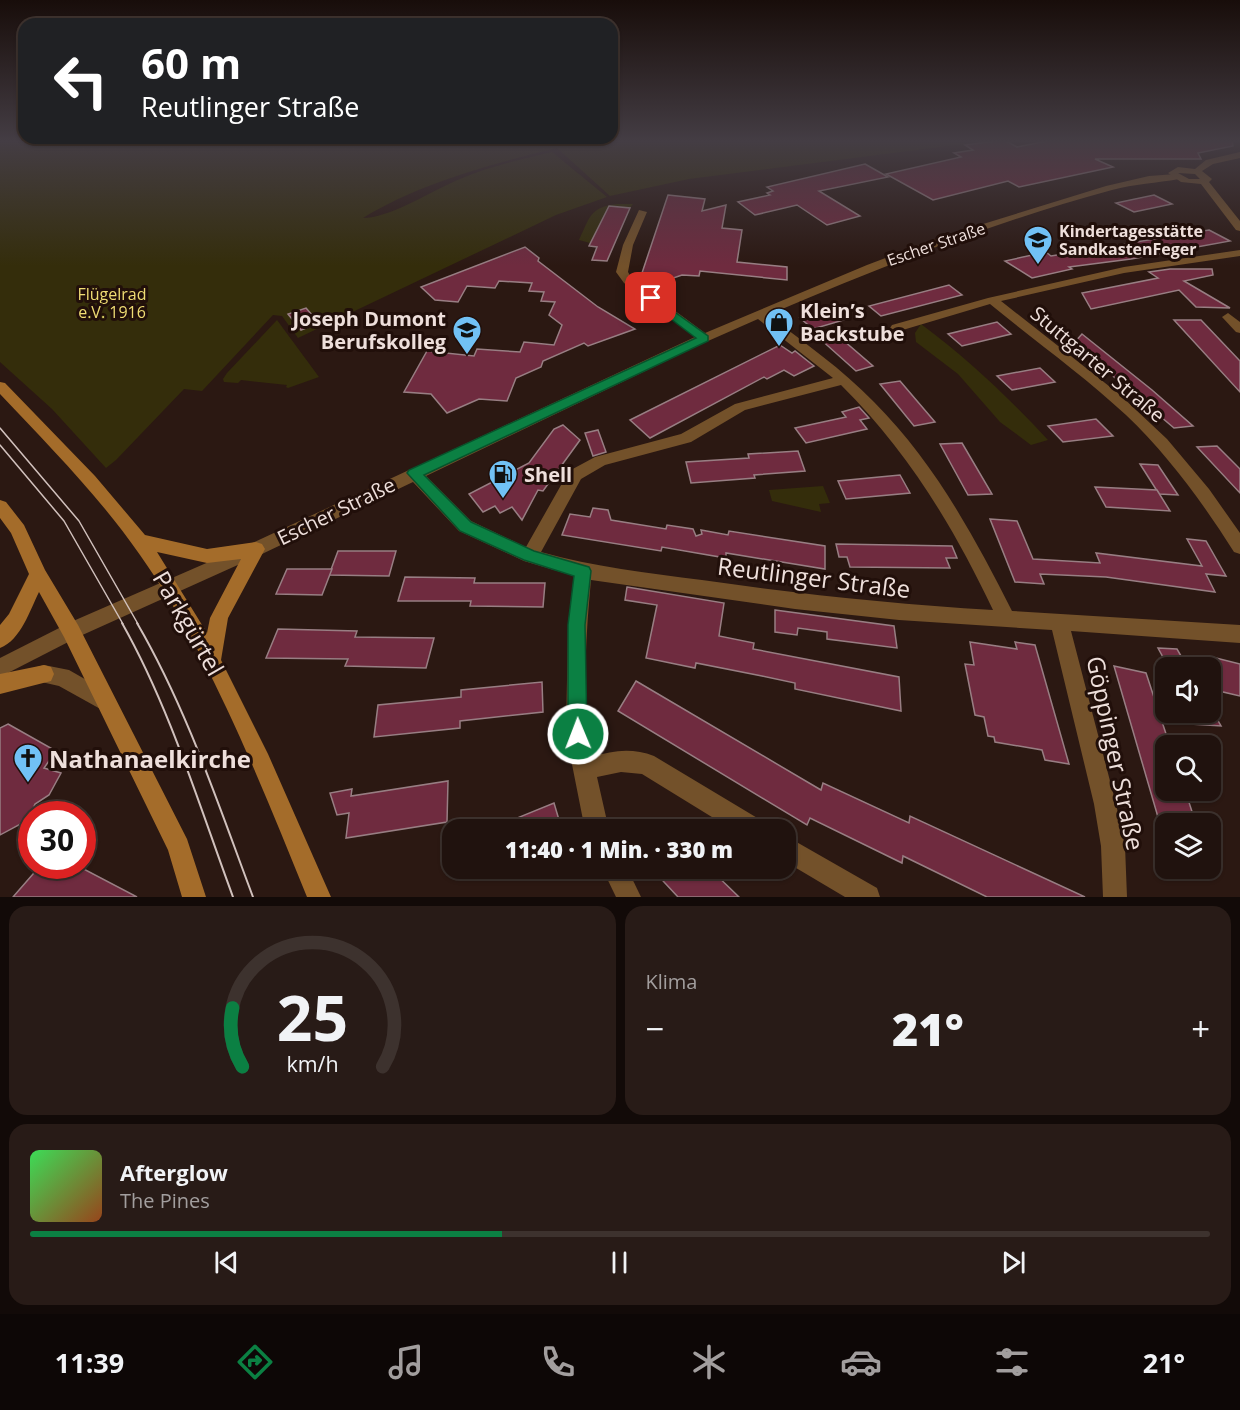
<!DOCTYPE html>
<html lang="de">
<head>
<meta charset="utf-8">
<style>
	body { margin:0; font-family:"Open Sans",sans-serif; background:#281b17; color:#f1f3f6; height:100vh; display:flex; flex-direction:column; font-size:22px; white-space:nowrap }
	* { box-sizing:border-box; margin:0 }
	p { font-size:20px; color:#a29e9e }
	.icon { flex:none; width:33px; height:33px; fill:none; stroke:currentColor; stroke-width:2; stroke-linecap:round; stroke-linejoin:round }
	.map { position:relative; height:897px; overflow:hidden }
	.sheet { display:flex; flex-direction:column; gap:9px; padding:9px; background:#120a08; flex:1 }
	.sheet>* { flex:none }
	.guide { position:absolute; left:18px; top:18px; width:600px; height:126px; border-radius:18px; box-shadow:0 2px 4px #0004,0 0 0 2px #3d322e; background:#202124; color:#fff; overflow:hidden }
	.buttons { position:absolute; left:1155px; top:657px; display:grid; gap:12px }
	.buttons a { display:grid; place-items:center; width:66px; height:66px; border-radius:12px; background:#20120e; box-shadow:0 2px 4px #0004,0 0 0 2px #3d322e; font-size:30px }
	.speed { position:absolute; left:18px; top:801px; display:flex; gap:12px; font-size:30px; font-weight:700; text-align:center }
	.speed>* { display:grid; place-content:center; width:78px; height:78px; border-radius:50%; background:#20120e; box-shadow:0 2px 4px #0004,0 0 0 2px #3d322e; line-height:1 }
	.speed .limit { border:9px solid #d22; background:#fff; color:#111 }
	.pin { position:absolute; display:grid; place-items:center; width:51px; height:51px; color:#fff; margin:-26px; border-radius:12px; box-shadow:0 3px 9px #0006 }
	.me { position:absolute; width:66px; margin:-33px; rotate:359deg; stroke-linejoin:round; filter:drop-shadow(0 0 4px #0008) }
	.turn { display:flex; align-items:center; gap:21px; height:126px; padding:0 24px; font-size:27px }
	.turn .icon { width:78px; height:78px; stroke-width:2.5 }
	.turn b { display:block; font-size:42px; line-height:51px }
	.big { font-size:45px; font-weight:800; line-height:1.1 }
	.sheet .card { flex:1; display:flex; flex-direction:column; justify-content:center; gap:9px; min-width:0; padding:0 21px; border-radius:18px; background:#281b17 }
	.sheet .dial { align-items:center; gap:0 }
	.dial svg { height:156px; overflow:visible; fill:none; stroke:#3d322e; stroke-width:7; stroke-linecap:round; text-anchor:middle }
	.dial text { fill:#f1f3f6; stroke:none }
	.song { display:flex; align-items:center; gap:18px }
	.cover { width:72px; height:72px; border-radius:9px; background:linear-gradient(135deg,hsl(130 70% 55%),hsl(20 70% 35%)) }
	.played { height:6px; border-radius:3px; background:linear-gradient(90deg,#0b8043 40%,#3d322e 40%) }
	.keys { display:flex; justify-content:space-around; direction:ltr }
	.heat { display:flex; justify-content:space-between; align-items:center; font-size:33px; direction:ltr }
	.sheet .tiles { flex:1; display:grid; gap:9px; grid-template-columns:1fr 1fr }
	.card:last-child { grid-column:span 2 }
	.trip { position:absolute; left:442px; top:819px; width:354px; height:60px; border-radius:18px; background:#20120e; box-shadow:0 2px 4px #0004,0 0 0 2px #3d322e; font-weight:800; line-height:60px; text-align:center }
	.menu { display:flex; height:96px; justify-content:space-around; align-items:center; background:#0d0706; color:#a29e9e }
	.menu .icon { width:42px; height:42px }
	.menu .current { color:#0b8043 }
	.menu b { font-size:27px; color:#f1f3f6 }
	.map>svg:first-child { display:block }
	.green { fill:#342d0b }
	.building { fill:#6f2b3f; stroke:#987e83; stroke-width:1.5 }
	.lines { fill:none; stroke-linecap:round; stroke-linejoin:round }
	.minor { fill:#73512a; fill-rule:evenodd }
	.tertiary { fill:#73512a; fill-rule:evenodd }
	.secondary { fill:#a46c2a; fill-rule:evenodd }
	.tram-far1 { stroke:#d1c1bd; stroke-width:1.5 }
	.tram { stroke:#d1c1bd; stroke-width:2 }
	.route { fill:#0b8043; stroke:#07532c; stroke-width:1.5 }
	.labels { text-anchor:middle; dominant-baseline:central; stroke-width:6; stroke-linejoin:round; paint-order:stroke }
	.far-poi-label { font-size:16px; font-weight:bold; fill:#eedfdb; stroke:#210f0a; text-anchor:start }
	.far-street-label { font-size:16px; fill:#eedfdb; stroke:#210f0a }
	.far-park-label { font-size:16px; fill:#efdc73; stroke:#210f0a }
	.poi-label { font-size:20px; font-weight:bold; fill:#eedfdb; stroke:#210f0a; text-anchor:start }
	.street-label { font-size:20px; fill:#eedfdb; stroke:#210f0a }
	.near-street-label { font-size:24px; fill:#eedfdb; stroke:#210f0a }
	.near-poi-label { font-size:24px; font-weight:bold; fill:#eedfdb; stroke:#210f0a; text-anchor:start }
</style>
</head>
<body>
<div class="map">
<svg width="1240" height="897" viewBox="0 0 1240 897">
	<rect width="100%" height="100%" fill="#2b1812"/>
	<!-- green -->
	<g class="green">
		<path d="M0 140H995L689 179 610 196 557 148C492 164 420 183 363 218 388 218 427 194 449 184 481 168 518 160 552 152L607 197 556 215 298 338 282 316 273 315 202 391 184 389 116 460 106 468 52 409 0 362Z"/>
		<path d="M617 204H633L630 208 609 206 590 243 579 240C590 217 590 207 617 204Z"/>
		<path d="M277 320 319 377 288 388 286 387 287 385 241 380 238 383 224 382 223 379 227 373Z"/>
		<path d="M921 324C968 359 1008 397 1048 440L1031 445 1000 422 958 374 916 342 915 333Z"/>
		<path d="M823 486 830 503 819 504 821 512 772 501 769 490Z"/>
	</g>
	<!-- building -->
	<g class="building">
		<path d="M1004 140 1017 147 1052 140H1232L1233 146 1198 153 1201 159H1095L1113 167 1019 187 1008 181 933 200 886 174 961 157 954 153 973 150 965 145Z"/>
		<path d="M865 164 888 177 819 191 860 216 827 225 797 205 755 215 738 202 770 195 767 193 773 191 767 187Z"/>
		<path d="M668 195 705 199 702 211 726 205 722 228 742 230 737 262 787 267V280L700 271 699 276 682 275 653 285 641 276Z"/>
		<path d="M1154 195 1172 204 1134 212 1116 203Z"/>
		<path d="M609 206 630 208 607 261 592 260 597 247 589 246Z"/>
		<path d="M1209 230 1230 241 1131 259 1069 267 1072 269 1032 278 1005 261 1046 252 1051 256Z"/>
		<path d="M525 247 539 258 538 261 598 307 635 329 588 346 584 343 543 361 541 367 516 378 507 401 479 399 447 413 431 394 404 392 427 351 474 356 477 349 520 352 524 342 554 345 562 325 549 315 555 302 541 301 544 292 529 291 532 283 499 281 495 288 467 286 458 302 435 300 421 287Z"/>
		<path d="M1170 269H1212L1213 275 1184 281 1230 308 1196 307 1179 290 1091 309 1082 293 1158 278 1149 272Z"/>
		<path d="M949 285 962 295 881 316 869 306Z"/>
		<path d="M306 308 319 323 301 330 288 314Z"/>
		<path d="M833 308 847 319 813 329 800 318Z"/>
		<path d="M1174 320H1201L1240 361V392Z"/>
		<path d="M997 322 1011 334 962 346 948 334Z"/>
		<path d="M836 334 873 366 856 371 819 338Z"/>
		<path d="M1082 334 1152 390 1193 426 1174 428 1074 343Z"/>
		<path d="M780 345 792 353 795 351 814 366 794 376 784 370 767 379 764 377 650 438 630 420Z"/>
		<path d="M1040 368 1055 382 1012 390 997 376Z"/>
		<path d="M900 381 935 422 914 426 880 384Z"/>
		<path d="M859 407 869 418 860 420 867 429 806 443 795 428 846 417 842 412Z"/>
		<path d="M1096 419 1113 436 1063 442 1048 426Z"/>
		<path d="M563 425 580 440 543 491 538 490 522 520 512 507 500 513 495 506 483 512 469 494 529 463 554 429Z"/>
		<path d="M598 430 606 452 593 456 585 433Z"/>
		<path d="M962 443 992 494 968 495 940 444Z"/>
		<path d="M1217 446 1240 469V493L1197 447Z"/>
		<path d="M798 451 805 471 754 475 755 478 691 483 686 462 749 458 748 454Z"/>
		<path d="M1140 464 1158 465 1178 495 1159 494Z"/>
		<path d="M900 475 910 493 846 499 838 481Z"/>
		<path d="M1095 487 1157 490 1170 511 1106 507Z"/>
		<path d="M593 508 608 510 611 520 666 529 667 525 693 529 696 536 702 534 701 530 728 535 729 531 825 546V569L726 553V558L662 547 661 551 562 535 570 514 590 517Z"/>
		<path d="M990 519 1017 521 1033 559 1100 563 1096 553 1202 566 1187 539 1206 541 1226 576 1206 574 1215 592 1106 577 1040 574 1044 584 1015 582Z"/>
		<path d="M836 544 952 546 957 558H946L950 568 850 567 847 557H839Z"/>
		<path d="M338 551H396L389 576 329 575Z"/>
		<path d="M287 569H332L322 595 276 594Z"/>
		<path d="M405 577 475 578 474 583H545L543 607 470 606 471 601H398Z"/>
		<path d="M627 587 724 603 719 636 754 643 753 649 899 677 901 711 795 689V683L762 676 696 663 695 668 646 658 657 605 625 600Z"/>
		<path d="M775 610 894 626 897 648 827 639V632L798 628 797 635 775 632Z"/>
		<path d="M278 629 357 631 355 637 434 638 426 668 345 666 348 659 266 658Z"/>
		<path d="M970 642 1017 649 1015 642 1035 645 1069 764 1045 760 1042 750 995 742 994 737 988 736 984 717 975 715 965 664 974 665Z"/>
		<path d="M1158 648 1177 649 1188 668H1169Z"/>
		<path d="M1208 656 1240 664V696L1219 691Z"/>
		<path d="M1114 666 1146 673 1170 746H1166V790H1185L1196 824H1160Z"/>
		<path d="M636 681 821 790 823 783 909 823 910 816 1085 897H987L903 856 902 863 810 818 807 825 618 711Z"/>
		<path d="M542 682 543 712 460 721V728L374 737 378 705 461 697V690Z"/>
		<path d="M1175 712H1213L1221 726 1174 723Z"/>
		<path d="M8 724 56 751 44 768 61 773 49 795 35 804 28 820 0 835V728Z"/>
		<path d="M448 781 447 822 346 838 349 813 337 815 330 793 352 789 351 796Z"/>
		<path d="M554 803 562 830H491L490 829Z"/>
		<path d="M40 866H78L137 897H13Z"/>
		<path d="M651 868H709L739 897H678Z"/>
	</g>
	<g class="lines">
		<!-- minor -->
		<g class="minor">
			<path d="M1176 174 1179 175V179C1157 183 1134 184 1112 190 994 222 880 267 768 315 805 343 842 369 874 402 934 462 974 536 1012 611L1240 625V643L1071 631 1116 804 1125 846 1127 897H1103L1101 846 1094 804 1052 630 899 620 795 609 591 580C586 634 581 703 593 757 613 750 633 748 654 756L764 822 767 830H733L642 774 621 772 597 777 609 830H585L566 734 568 625 574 576 524 561 459 531 413 482 262 554 78 637 71 640 64 637 61 631 64 625 250 544 695 337 624 283 616 272 623 245 639 210 647 212 633 245 628 272 632 279 705 333 867 265 941 237 1106 186 1149 176ZM758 319 833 378 735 404 681 434 595 457 569 471 526 547 471 521 426 476 708 341ZM841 385C907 450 953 526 993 610 895 604 799 594 702 580 648 573 594 567 541 552L581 479 605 465 691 442 745 410Z"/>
			<path d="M1240 250V256L1124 273 1001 301 1119 394 1167 439 1209 489 1240 533V554L1234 552C1203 503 1168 455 1126 415 1083 375 1035 341 990 304L896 332 890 328 892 325 988 298 1124 267Z"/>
			<path d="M1228 313 1240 322V333L1236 332 1222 317Z"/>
			<path d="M44 665 69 670 111 694 114 701 111 708 104 711 59 686 37 681 34 674 37 667Z"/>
			<path d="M786 836 877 888 880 897H845L786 862Z"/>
			<path d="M602 868H627L641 897H616Z"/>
		</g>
		<!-- tertiary -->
		<g class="tertiary">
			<path d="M1240 152V158L1213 164 1202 171 1212 179 1209 182 1240 221V231L1236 230 1201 184 1181 182 1168 173 1178 167 1195 169 1206 160ZM1178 173 1195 174 1200 179H1189Z"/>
			<path d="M71 622 78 625 81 631 78 637 0 677V658Z"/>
		</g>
		<!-- secondary -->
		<g class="secondary">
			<path d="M0 382 5 383 95 476 145 535 207 549 256 542 262 544 265 549 228 618 221 660 268 754 331 897H307C261 784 210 654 140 555 99 496 49 446 0 394ZM157 552 207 563 241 559 210 618 207 633Z"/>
			<path d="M0 500 6 502 24 525 45 570 78 625 187 839 206 897H182L168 850 64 637 39 592C30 610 21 640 0 648V625L9 614 29 574 11 533 0 518Z"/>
			<path d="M44 665 51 667 54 674 51 681 0 694V674Z"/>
		</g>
		<!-- tram-far1 -->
		<g class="tram-far1">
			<path d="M0 428 79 521 138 624"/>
			<path d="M0 445 64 521 123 624"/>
		</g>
		<!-- tram -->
		<g class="tram">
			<path d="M122 623C170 708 199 805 233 897"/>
			<path d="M137 623C187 709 218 804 253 897"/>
		</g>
	</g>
	<!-- sky -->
	<linearGradient id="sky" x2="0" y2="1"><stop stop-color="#180d0a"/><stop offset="0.53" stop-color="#443d44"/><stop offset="1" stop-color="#443d44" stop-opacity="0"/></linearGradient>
	<rect width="1240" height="266" fill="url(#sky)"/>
	<!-- route -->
	<path class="route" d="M651 295 708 336V341L424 475 471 522 534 551 589 567 591 571 585 625 587 734 584 741 578 744 571 741 568 734V625L574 576 524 560 460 531 407 473 409 470 696 338 647 301 646 298Z"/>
	<!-- icons -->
	<defs>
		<g id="school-pin" transform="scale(1.5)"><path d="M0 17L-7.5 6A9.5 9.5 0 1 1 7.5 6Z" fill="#71c1f5" stroke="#210f0a"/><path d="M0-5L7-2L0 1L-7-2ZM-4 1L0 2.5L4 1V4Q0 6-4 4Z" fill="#111"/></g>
		<g id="shop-pin" transform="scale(1.5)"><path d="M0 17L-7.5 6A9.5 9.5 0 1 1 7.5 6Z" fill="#71c1f5" stroke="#210f0a"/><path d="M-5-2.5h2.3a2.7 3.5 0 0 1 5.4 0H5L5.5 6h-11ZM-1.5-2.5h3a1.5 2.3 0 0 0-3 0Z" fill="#111"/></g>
		<g id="university-pin" transform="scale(1.5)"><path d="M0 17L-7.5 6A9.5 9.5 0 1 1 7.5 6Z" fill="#71c1f5" stroke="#210f0a"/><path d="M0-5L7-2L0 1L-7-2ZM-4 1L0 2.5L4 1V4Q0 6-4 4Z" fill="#111"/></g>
		<g id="fuel-pin" transform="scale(1.5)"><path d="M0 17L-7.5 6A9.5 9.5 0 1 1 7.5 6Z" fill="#71c1f5" stroke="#210f0a"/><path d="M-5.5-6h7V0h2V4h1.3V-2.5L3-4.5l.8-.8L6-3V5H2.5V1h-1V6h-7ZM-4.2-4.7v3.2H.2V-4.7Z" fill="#111"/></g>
		<g id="church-pin" transform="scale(1.5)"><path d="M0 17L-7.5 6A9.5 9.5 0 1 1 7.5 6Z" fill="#71c1f5" stroke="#210f0a"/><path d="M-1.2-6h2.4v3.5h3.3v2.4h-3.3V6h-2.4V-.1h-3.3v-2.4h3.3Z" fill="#111"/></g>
	</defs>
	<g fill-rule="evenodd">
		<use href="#school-pin" x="1038" y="240"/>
		<use href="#shop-pin" x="779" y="322"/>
		<use href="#university-pin" x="467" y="330"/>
		<use href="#fuel-pin" x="503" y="474"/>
		<use href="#church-pin" x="28" y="758"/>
	</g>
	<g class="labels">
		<!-- far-poi labels -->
		<g class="far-poi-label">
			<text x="1059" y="231">Kindertagesstätte<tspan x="1059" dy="18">SandkastenFeger</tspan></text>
		</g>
		<!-- far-street labels -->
		<g class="far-street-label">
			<text transform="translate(936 244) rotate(-19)">Escher Straße</text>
		</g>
		<!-- far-park labels -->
		<g class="far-park-label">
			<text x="112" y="294">Flügelrad<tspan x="112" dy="18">e.V. 1916</tspan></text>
		</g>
		<!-- poi labels -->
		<g class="poi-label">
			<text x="800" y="310">Klein’s<tspan x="800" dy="23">Backstube</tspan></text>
			<text x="446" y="318" text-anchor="end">Joseph Dumont<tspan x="446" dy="23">Berufskolleg</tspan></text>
			<text x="524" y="474">Shell</text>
		</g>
		<!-- street labels -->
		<g class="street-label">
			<text transform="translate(1098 364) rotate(40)">Stuttgarter Straße</text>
			<text transform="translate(336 511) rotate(-26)">Escher Straße</text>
		</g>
		<!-- near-street labels -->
		<g class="near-street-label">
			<text transform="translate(814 577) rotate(7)">Reutlinger Straße</text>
			<text transform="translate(189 623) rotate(60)">Parkgürtel</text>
			<text transform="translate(1116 753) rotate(78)">Göppinger Straße</text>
		</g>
		<!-- near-poi labels -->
		<g class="near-poi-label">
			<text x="49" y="758">Nathanaelkirche</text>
		</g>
	</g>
</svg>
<div class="buttons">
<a><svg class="icon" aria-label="sound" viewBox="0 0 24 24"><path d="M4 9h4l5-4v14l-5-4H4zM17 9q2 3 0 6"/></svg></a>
<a><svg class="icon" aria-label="search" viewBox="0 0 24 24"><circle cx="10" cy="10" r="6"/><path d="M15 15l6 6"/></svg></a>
<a><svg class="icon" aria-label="layers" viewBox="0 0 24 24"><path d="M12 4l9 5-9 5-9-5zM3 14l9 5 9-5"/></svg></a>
</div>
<div class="speed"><div class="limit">30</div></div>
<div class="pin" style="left:651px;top:298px;background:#d93025"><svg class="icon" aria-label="arrive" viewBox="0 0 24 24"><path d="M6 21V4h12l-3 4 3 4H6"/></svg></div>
<svg class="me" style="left:578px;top:734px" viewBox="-20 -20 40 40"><circle r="17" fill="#0b8043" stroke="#fff" stroke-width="3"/><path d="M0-11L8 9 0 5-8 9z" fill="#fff"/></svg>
<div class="trip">11:40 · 1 Min. · 330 m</div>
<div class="guide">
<div class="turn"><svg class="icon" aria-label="left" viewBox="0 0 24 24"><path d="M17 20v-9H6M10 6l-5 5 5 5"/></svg><div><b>60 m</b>Reutlinger Straße</div></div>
</div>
</div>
<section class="sheet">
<div class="tiles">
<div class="card dial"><svg viewBox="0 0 100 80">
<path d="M14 69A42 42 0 1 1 86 69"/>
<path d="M14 69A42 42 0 0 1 9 39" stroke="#0b8043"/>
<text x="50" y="56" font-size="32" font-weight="700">25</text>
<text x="50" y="72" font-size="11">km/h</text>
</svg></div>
<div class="card"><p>Klima</p>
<div class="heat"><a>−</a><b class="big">21°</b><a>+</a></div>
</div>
<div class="card">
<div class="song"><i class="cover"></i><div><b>Afterglow</b><p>The Pines</p></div></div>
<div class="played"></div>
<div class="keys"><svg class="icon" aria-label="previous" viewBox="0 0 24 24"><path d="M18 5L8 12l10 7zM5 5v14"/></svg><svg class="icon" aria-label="pause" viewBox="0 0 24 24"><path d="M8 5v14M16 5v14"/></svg><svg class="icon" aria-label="next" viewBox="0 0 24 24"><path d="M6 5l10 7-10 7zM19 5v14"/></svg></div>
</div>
</div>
</section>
<nav class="menu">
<b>11:39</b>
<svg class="icon current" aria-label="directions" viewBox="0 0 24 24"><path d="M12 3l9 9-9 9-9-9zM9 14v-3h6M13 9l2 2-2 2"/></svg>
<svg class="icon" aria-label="music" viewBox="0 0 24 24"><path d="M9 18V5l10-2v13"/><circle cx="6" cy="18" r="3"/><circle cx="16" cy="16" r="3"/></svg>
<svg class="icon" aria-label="phone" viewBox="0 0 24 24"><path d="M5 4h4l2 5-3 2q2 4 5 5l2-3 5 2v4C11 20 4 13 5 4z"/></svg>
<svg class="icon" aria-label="climate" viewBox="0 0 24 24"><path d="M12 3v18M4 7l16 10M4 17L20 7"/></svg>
<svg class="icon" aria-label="car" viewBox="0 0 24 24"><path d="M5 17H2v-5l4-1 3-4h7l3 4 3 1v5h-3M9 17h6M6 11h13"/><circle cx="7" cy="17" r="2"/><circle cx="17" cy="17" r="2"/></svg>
<svg class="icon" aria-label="filters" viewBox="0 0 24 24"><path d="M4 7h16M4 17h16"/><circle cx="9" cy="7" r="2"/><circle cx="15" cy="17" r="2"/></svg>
<b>21°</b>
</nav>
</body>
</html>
